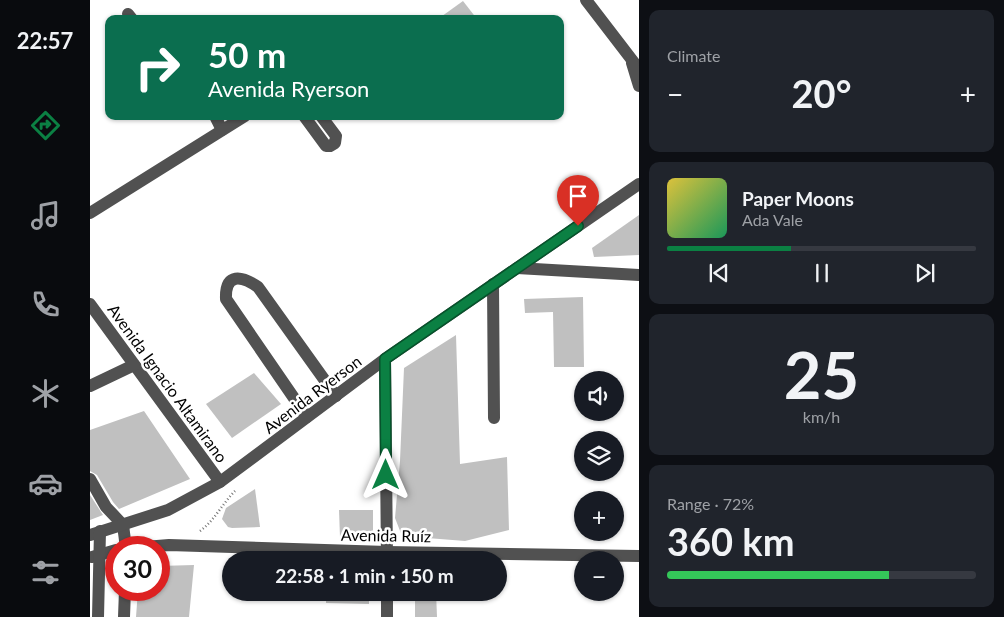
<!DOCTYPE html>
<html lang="en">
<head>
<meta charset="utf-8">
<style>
	body { margin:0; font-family:Lato,sans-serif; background:#20242c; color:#f1f3f6; height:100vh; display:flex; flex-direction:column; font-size:19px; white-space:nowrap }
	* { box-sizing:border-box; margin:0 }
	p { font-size:16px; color:#9ea1a6 }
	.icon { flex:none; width:28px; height:28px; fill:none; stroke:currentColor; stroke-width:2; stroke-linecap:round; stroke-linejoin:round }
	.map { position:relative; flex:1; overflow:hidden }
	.sheet { display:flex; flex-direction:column; gap:10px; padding:10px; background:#0d0f14; width:365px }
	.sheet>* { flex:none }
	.hud { position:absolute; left:15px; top:15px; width:459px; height:105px; border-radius:10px; box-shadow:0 1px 4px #0004; background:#0b6e4f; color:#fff; overflow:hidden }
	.buttons { position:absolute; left:484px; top:371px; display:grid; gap:10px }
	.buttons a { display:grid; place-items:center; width:50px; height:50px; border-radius:50%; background:#171b24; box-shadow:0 1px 4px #0004; font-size:25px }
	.speed { position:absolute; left:15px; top:536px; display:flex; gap:10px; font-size:25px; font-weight:700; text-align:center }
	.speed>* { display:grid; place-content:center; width:65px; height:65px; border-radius:50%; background:#171b24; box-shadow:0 1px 4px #0004; line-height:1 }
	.speed .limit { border:8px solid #d22; background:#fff; color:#111 }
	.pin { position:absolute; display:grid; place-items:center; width:42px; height:42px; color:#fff; margin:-51px -21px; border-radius:50% 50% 50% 0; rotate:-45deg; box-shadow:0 0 5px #0007 }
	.pin .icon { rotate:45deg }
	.me { position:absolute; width:55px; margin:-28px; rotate:0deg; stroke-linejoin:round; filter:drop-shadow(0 0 4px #0008) }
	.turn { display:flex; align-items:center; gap:18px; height:105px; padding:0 20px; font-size:22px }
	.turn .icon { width:65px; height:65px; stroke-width:2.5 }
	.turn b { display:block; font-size:35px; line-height:42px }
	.big { font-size:38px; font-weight:700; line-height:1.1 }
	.sheet .tile { flex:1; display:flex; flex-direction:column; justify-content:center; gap:8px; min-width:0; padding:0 18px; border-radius:10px; background:#20242c }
	.sheet .dial { align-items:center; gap:0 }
	.dial b { font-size:65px; line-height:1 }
	.song { display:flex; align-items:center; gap:15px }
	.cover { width:60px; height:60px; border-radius:8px; background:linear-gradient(135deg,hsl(50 70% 55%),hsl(150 70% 35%)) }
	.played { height:5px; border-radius:2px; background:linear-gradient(90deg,#0b8043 40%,#363941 40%) }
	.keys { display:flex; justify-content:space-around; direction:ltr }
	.heat { display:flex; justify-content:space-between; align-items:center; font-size:28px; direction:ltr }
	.charge { height:8px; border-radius:4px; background:linear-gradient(90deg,#34c759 72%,#363941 0) }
	.trip { position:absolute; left:132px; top:551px; width:285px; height:50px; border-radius:25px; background:#171b24; box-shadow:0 1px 4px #0004; font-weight:700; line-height:50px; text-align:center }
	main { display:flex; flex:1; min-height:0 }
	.tab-bar { display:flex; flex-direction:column; width:90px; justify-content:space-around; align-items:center; background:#090b0e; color:#9ea1a6 }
	.tab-bar .icon { width:35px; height:35px }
	.tab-bar .current { color:#0b8043 }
	.tab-bar b { font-size:22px; color:#f1f3f6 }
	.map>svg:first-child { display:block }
	.building { fill:#c0c0c0 }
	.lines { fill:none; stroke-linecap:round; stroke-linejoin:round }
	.path { stroke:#737373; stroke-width:2.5; stroke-dasharray:1 2.5; stroke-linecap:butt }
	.minor { stroke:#515151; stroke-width:12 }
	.route-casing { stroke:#07532c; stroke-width:12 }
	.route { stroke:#0b8043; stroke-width:9 }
	.labels { text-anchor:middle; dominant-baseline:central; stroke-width:5; stroke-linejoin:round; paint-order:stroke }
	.street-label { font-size:16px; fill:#000; stroke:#fff }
</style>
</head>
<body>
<main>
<nav class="tab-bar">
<b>22:57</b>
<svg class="icon current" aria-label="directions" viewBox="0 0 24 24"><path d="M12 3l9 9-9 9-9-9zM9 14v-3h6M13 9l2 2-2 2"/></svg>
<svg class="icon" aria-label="music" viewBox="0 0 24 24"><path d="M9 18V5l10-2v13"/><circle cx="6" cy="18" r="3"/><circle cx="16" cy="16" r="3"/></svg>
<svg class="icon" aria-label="phone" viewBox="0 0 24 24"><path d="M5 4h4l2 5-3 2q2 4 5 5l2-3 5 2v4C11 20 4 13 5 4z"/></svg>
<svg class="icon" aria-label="climate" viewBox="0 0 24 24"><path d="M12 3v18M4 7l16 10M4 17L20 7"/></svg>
<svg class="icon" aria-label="car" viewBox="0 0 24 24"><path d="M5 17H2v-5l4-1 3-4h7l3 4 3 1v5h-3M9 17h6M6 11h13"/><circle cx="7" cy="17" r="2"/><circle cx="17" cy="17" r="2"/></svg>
<svg class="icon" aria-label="filters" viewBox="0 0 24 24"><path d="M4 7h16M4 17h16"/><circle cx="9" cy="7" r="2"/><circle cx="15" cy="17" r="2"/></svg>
</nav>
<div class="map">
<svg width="549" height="617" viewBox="0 0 549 617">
	<rect width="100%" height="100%" fill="#fff"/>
	<!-- building -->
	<g class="building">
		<path d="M373 1 387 19H348Z"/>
		<path d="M549 215V255L504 257 502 248Z"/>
		<path d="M493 297 494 367H464L463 312 435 313 434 299Z"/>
		<path d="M366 335 370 464 417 457 419 530 375 541 312 536 305 518 310 461 314 368Z"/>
		<path d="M164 373 191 404 142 438 116 404Z"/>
		<path d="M54 411 100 479 29 509 23 502 7 475 0 471V430Z"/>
		<path d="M165 489 170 527 142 528 138 527 132 519 136 508Z"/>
		<path d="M0 495 13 515 0 520Z"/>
		<path d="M249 510H283V537H250Z"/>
		<path d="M104 565 99 617H46L48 590H69V566Z"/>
		<path d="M236 592H279V604L236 603Z"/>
		<path d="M325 592H346L347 617H325Z"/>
	</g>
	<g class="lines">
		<!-- path -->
		<path class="path" d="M110 531C125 520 132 504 145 491"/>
		<!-- minor -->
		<g class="minor">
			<path d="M496 0 549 69"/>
			<path d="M38 14 42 19"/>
			<path d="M542 63 549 86"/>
			<path d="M125 116 132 130"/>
			<path d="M214 116 236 146H240L245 143 246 136 231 116"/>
			<path d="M0 213 155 116"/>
			<path d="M427 268 549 275"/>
			<path d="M403 284 404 418"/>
			<path d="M0 304 130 482"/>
			<path d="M295 359 297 560"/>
			<path d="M0 386 44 365"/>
			<path d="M217 417 136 299C135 272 152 276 168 287L246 396"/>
			<path d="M0 479 16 507 33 525"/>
			<path d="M33 525 36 548"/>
			<path d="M0 535 78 510 130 482 295 359 549 184"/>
			<path d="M43 548 79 545 297 552 549 556"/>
			<path d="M2 557 26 550"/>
			<path d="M8 617 10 531"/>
			<path d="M34 617 35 590"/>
			<path d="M297 617V592"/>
		</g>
	</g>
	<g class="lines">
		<!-- route casing -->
		<g class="route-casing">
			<path id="route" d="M296 475 295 359 488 226"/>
		</g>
		<!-- route -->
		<use href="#route" class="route"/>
	</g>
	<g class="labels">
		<!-- street labels -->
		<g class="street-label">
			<text transform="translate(78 383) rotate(54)">Avenida Ignacio Altamirano</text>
			<text transform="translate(222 394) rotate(-37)">Avenida Ryerson</text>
			<text transform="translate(296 535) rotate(1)">Avenida Ruíz</text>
		</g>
	</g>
</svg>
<div class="buttons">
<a><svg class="icon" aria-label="sound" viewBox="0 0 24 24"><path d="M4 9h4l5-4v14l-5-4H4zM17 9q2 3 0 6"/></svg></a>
<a><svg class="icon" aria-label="layers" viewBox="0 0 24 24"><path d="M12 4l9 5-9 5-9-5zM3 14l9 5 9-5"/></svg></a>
<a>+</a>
<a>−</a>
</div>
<div class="speed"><div class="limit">30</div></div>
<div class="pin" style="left:488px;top:226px;background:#d93025"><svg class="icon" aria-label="arrive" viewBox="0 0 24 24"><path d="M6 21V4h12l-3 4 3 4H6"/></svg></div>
<svg class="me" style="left:296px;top:475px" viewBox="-20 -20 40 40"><path d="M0-17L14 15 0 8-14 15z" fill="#0b8043" stroke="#fff" stroke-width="4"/></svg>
<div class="trip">22:58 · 1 min · 150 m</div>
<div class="hud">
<div class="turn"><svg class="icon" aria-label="right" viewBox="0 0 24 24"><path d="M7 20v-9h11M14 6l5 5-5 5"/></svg><div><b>50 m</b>Avenida Ryerson</div></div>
</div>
</div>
<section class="sheet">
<div class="tile"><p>Climate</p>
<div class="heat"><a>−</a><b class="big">20°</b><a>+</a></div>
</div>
<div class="tile">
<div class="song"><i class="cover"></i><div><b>Paper Moons</b><p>Ada Vale</p></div></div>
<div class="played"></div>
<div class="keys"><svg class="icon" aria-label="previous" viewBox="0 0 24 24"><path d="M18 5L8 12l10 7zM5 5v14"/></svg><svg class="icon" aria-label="pause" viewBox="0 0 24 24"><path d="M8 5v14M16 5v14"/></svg><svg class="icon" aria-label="next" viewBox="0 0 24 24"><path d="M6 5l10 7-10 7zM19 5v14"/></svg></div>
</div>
<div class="tile dial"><b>25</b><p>km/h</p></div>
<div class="tile"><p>Range · 72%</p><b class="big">360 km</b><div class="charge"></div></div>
</section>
</main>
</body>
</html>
